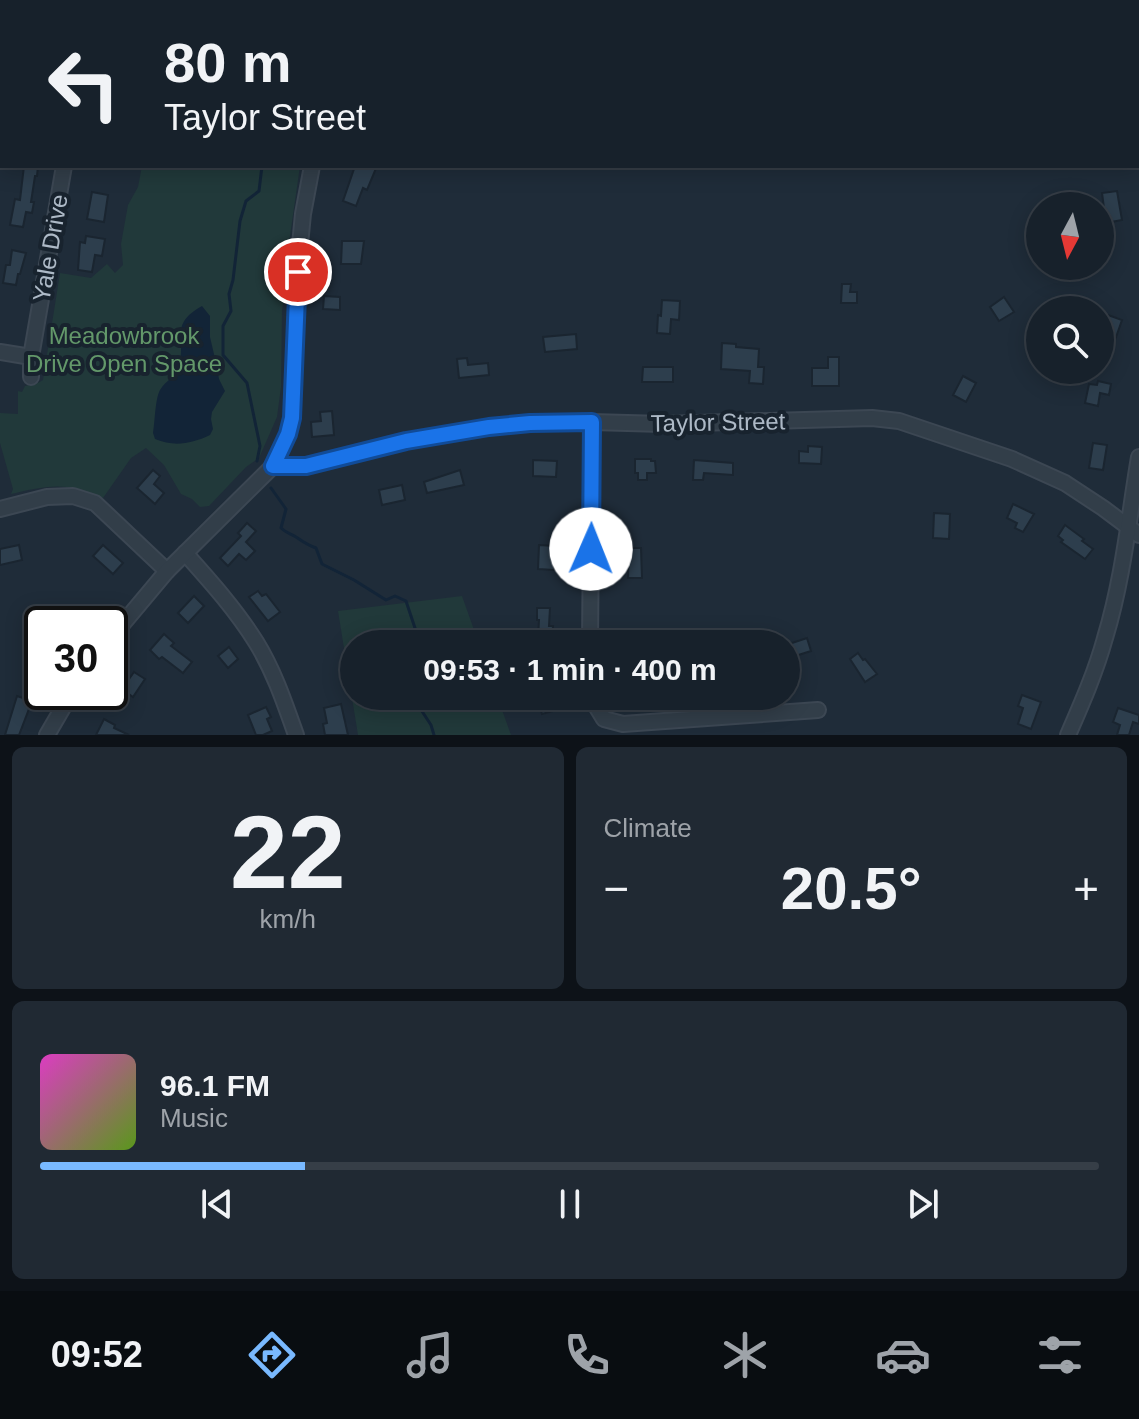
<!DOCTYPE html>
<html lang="en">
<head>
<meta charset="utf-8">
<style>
	body { margin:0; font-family:Arial,sans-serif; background:#202933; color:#f1f3f6; height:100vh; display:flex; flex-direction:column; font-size:30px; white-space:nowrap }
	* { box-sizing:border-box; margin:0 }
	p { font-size:26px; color:#9ea3a9 }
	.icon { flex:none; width:44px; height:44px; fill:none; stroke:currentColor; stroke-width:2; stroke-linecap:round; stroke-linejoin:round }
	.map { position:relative; height:735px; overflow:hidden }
	.panel { display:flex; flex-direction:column; gap:12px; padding:12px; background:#0d1218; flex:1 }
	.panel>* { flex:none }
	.banner { position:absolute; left:0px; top:0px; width:1140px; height:168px; box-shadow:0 4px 20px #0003,0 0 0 2px #363e47; background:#17212b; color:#f1f3f6; overflow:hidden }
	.needle { width:52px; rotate:187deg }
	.controls { position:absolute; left:1026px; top:192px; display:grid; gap:16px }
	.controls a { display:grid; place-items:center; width:88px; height:88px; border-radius:50%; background:#17212b; box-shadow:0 4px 20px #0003,0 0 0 2px #363e47; font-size:40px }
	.speed { position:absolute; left:24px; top:606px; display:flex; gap:16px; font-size:40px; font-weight:700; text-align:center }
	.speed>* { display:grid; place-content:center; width:104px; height:104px; border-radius:50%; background:#17212b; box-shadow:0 4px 20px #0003,0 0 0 2px #363e47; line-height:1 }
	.speed .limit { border:4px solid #111; border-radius:12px; background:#fff; color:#111 }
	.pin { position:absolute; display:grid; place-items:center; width:68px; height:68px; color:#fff; margin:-34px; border:4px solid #fff; border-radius:50%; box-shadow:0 2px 8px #0007 }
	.me { position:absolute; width:88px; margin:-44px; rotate:1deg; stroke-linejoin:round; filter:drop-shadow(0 0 6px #0008) }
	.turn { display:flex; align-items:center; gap:28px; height:168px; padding:0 32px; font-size:36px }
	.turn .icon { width:104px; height:104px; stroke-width:2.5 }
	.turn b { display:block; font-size:56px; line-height:68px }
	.big { font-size:60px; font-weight:700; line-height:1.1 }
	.panel .widget { flex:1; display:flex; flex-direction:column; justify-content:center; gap:12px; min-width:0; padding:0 28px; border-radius:12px; background:#202933 }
	.panel .dial { align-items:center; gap:0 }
	.dial b { font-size:104px; line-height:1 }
	.song { display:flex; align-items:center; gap:24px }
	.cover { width:96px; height:96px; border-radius:12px; background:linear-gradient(135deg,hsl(310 70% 55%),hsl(90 70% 35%)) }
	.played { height:8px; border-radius:4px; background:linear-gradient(90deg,#79b9ff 25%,#363e47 25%) }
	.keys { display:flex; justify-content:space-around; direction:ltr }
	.heat { display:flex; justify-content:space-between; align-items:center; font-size:44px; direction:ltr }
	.panel .tiles { flex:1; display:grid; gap:12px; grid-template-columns:1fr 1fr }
	.widget:last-child { grid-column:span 2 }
	.trip { position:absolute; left:340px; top:630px; width:460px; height:80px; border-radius:40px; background:#17212b; box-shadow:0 4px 20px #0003,0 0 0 2px #363e47; font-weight:700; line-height:80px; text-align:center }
	.tab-bar { display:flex; height:128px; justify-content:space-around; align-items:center; background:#090d11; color:#9ea3a9 }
	.tab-bar .icon { width:56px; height:56px }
	.tab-bar .on { color:#79b9ff }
	.tab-bar b { font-size:36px; color:#f1f3f6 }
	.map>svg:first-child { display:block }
	.green { fill:#21393a }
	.water { fill:#122437 }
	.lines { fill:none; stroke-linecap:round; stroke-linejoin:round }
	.stream { stroke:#122437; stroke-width:3 }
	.building { fill:#2d3e4d; stroke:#1a2530; stroke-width:2 }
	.minor-casing { stroke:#3c4753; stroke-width:18 }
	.minor { stroke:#323e49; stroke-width:14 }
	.route-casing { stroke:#114b97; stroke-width:20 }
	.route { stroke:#1a73e8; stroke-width:14 }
	.labels { text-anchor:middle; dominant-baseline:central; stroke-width:8; stroke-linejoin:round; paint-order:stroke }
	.street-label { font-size:24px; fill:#adb9c6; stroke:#18232e }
	.park-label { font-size:24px; fill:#63986a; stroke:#18232e }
</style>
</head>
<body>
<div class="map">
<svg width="1139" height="735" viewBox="0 0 1139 735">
	<rect width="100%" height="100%" fill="#1f2c39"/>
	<!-- green -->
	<g class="green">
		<path d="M142 166H300L287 257 286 291 282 310 281 387 277 417 259 458 246 467 209 506 200 507 192 499 181 494 164 465 146 448 131 458 103 498C94 496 86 491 77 489 55 483 33 489 11 494L13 489 0 443V413L18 414V391L22 392 25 386 36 384 43 380 60 273 91 278 107 264 115 273 123 265 121 244 128 205 138 187Z"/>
		<path d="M462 596 479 644H354V696H497L511 735H358L338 611Z"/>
	</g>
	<!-- water -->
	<path class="water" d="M202 306 210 316V337L217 367 219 379 225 391 212 412 211 419 213 429 210 435C191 444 174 447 155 439L153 433C155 422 155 399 160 390 166 380 176 377 179 366 187 339 168 325 202 306Z"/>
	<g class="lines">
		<!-- stream -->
		<g class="stream">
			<path d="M257 461 260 446 247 383 223 355V326L231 311 229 294 233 280 240 221 246 201 259 191 262 166"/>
			<path d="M271 488 286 509 281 528C286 533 290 533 296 537 303 542 307 545 316 548L322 564 354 580 386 600 395 596 406 601 416 631 404 644"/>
			<path d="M412 696 431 725 434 735"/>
		</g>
	</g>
	<!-- building -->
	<g class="building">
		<path d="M24 166H38L37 176H35L31 202H34L32 213 26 212 23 227 10 225 15 199 20 200Z"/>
		<path d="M355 166H377L367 190 363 188 356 206 343 201Z"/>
		<path d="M1117 191 1122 220 1111 222 1110 216H1105L1102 193Z"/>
		<path d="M92 192 108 195 104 222 87 219Z"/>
		<path d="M86 236 105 239 102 256 95 255 92 272 78 270 80 242 85 243Z"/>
		<path d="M342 241H364L361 264H341Z"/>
		<path d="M12 250 26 253 20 274H18L16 285 3 283 6 265H10Z"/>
		<path d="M842 284H851L850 292H857V303H841Z"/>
		<path d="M324 296 340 297V310L323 309Z"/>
		<path d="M1004 297 1014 312 999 321 990 307Z"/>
		<path d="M662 300 680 301 679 320 671 319 670 334 657 333 658 315 661 316Z"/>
		<path d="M1108 315 1122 320 1115 340 1101 335Z"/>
		<path d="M576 334 577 349 545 352 543 337Z"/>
		<path d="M722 343 736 344V347L759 349 758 367H764L763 384 749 383 750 371 721 369Z"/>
		<path d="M828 357H839V386H812V368H828Z"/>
		<path d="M467 358 468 365 488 363 489 375 459 378 457 359Z"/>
		<path d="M643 367H673V382H642Z"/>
		<path d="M963 376 976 383 966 402 953 395Z"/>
		<path d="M1098 381 1111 384 1109 395 1100 393 1098 406 1085 403 1089 384 1097 385Z"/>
		<path d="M332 411 334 435 312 437 311 422 321 421 320 412Z"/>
		<path d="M1093 443 1107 445 1103 470 1089 468Z"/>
		<path d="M808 446 822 447 821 464 799 463V451L808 452Z"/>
		<path d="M635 459H651V461H655L656 473H647V480H638V473H635Z"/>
		<path d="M533 460 557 461 556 477 533 476Z"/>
		<path d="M694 460 733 463V475L704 473 703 480H693Z"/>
		<path d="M153 470 160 476 154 484 164 493 155 504 137 488Z"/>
		<path d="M460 470 464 485 427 493 424 482Z"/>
		<path d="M402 485 405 500 382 505 379 490Z"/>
		<path d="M1013 504 1034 514 1023 532 1015 528 1017 523 1007 518Z"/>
		<path d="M934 513 950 514 949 539 933 538Z"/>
		<path d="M247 523 256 531 246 542 255 551 246 560 239 554 228 566 220 558 241 536 238 533Z"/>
		<path d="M1065 525 1084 539 1082 541 1093 549 1085 559 1061 542 1063 540 1058 536Z"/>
		<path d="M19 545 22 560 0 565V549Z"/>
		<path d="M103 545 123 563 113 574 93 556Z"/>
		<path d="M539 545 555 546 554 570 538 569Z"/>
		<path d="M629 548H641L642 578H628Z"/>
		<path d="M258 591 262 596 266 594 280 612 268 621 249 597Z"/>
		<path d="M194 596 204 606 188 623 178 613Z"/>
		<path d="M537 608H550L549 626H553L552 640 538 639 539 620H537Z"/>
		<path d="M164 634 174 643 171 646 192 662 183 673 162 657 159 659 150 650Z"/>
		<path d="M807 638 811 651 789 658 786 645Z"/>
		<path d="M229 647 238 659 228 668 218 656Z"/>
		<path d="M858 653 863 660 865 659 877 674 865 682 850 659Z"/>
		<path d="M134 672 145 679 133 697 122 689Z"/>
		<path d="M1022 695 1041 702 1031 729 1018 724 1023 708 1018 706Z"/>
		<path d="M17 696 32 701 19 735H5Z"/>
		<path d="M537 696H551L556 710 542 714Z"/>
		<path d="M341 704 348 735H325L323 724 327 723 324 708Z"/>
		<path d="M266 707 271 717 267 719 272 731 263 735H256L248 715Z"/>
		<path d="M1118 708 1139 715V724L1133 722 1129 735H1117L1120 725 1113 722Z"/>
		<path d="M104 719 115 725 114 728 129 735H96Z"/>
	</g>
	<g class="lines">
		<!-- minor casing -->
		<g class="minor-casing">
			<g id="minor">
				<path d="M293 0 298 2"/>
				<path d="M1126 0 1127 2"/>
				<path d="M90 2 91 0"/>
				<path d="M371 2 372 0"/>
				<path d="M1138 82 1139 90"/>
				<path d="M0 352 31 357"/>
				<path d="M31 377V357L64 166"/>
				<path d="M273 466H306L406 441 489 427 530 423 592 422 663 424 872 418 899 421 1012 459 1065 483 1103 508 1139 535"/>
				<path d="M0 509 47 497 73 496 95 503 167 571"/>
				<path d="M185 553C211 582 236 610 256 642 274 671 285 704 296 735"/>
				<path d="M110 639 167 571 273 466 288 434 292 418 299 255 303 214 312 166"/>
				<path d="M590 644 592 422"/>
				<path d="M590 696 604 719 623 724 818 710"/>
				<path d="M47 735 72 692"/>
				<path d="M1068 735C1082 703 1096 671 1105 638 1123 579 1129 517 1139 457"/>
			</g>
		</g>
		<!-- minor -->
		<use href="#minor" class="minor"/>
	</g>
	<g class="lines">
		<!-- route casing -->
		<g class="route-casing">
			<path id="route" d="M298 272 292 418 288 434 273 466H306L406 441 489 427 530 423 592 422 591 549"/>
		</g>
		<!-- route -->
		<use href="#route" class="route"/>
	</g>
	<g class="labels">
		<!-- street labels -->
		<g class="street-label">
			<text transform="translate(50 248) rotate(-80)">Yale Drive</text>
			<text transform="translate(718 422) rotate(-1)">Taylor Street</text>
		</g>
		<!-- park labels -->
		<g class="park-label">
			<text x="124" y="335">Meadowbrook<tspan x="124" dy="28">Drive Open Space</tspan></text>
		</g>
	</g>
</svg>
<div class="controls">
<a><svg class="needle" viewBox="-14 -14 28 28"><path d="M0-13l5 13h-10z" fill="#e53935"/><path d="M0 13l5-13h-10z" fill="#9ea3a9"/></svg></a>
<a><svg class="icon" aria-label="search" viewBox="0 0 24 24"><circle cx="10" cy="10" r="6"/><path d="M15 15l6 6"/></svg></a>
</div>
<div class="speed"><div class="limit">30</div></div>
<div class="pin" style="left:298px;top:272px;background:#d93025"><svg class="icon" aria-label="arrive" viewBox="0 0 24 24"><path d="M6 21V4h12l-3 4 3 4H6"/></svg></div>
<svg class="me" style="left:591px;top:549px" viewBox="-20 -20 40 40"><circle r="19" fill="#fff"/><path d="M0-13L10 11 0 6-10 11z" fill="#1a73e8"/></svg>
<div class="trip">09:53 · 1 min · 400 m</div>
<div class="banner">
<div class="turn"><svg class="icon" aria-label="left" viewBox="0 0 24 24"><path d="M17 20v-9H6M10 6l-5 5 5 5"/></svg><div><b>80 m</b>Taylor Street</div></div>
</div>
</div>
<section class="panel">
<div class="tiles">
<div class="widget dial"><b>22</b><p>km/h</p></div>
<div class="widget"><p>Climate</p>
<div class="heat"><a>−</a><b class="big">20.5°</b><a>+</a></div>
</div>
<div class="widget">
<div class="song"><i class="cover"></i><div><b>96.1 FM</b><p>Music</p></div></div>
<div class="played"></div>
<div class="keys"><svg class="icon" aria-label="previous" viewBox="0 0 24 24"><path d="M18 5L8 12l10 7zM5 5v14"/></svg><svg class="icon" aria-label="pause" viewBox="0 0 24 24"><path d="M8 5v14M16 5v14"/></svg><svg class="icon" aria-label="next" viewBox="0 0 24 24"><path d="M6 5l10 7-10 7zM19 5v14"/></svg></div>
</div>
</div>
</section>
<nav class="tab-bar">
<b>09:52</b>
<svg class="icon on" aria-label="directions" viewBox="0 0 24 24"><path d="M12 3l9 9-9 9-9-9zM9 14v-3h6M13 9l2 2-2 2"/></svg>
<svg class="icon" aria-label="music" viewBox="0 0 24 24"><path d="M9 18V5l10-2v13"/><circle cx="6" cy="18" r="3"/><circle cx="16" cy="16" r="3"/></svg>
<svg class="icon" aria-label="phone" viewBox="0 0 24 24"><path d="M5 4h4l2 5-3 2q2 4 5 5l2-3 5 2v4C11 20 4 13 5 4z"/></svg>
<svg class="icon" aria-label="climate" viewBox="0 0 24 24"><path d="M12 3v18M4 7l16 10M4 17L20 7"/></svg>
<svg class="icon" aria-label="car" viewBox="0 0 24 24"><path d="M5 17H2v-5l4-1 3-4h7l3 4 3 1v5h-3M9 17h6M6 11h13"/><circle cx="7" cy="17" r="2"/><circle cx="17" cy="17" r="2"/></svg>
<svg class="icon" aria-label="filters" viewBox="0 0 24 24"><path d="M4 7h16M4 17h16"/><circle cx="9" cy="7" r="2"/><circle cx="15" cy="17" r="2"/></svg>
</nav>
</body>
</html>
